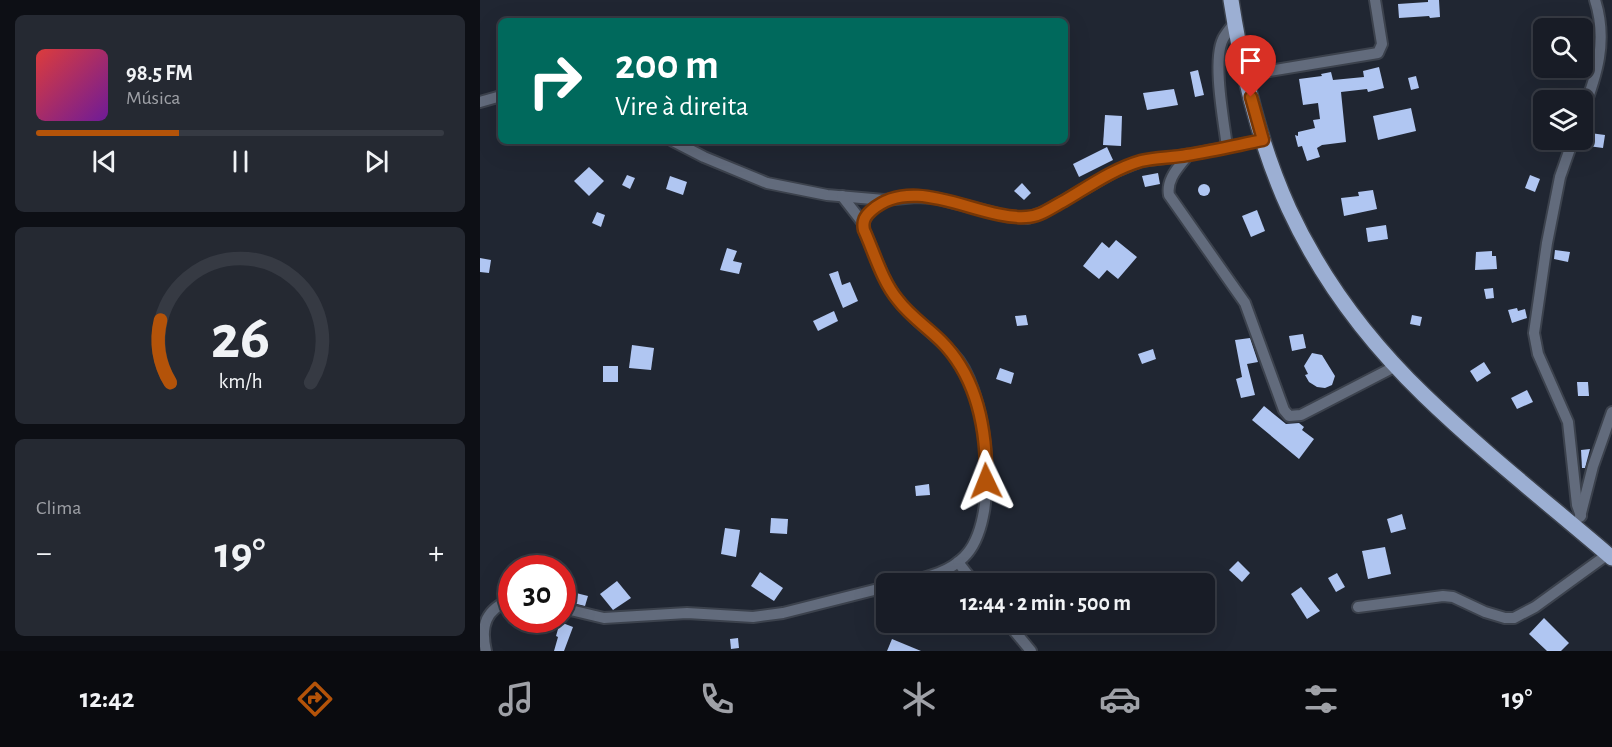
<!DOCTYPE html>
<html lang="pt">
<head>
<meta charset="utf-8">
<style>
	body { margin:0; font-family:"Alegreya Sans",sans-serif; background:#252932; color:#f1f3f6; height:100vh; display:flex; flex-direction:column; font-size:22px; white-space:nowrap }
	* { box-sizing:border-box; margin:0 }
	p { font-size:20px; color:#9fa1a7 }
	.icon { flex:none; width:33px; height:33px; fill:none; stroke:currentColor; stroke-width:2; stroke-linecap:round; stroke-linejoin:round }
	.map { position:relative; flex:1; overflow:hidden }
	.side { display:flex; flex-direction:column; gap:15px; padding:15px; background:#0d0f15; width:480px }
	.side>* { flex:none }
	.top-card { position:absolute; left:18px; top:18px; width:570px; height:126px; border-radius:9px; box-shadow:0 6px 24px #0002,0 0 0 2px #363a43; background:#00695c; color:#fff; overflow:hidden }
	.fabs { position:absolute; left:1053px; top:18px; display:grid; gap:12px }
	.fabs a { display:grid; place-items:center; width:60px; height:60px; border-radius:9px; background:#181c26; box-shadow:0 6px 24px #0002,0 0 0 2px #363a43; font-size:30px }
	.speed { position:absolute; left:18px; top:555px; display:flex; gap:12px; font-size:30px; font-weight:700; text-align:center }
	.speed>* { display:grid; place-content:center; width:78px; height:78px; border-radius:50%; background:#181c26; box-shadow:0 6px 24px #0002,0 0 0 2px #363a43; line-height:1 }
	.speed .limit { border:9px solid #d22; background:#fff; color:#111 }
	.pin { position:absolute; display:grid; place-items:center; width:51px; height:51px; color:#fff; margin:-62px -26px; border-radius:50% 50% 50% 0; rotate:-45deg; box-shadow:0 0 6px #0007 }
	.pin .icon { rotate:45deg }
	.me { position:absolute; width:66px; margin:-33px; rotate:358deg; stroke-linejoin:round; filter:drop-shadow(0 0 4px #0008) }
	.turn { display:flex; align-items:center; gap:21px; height:126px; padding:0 18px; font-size:27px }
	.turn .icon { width:78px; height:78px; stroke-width:2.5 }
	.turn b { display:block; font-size:42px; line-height:51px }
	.big { font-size:45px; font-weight:700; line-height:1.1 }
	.side .card { flex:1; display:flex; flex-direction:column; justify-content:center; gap:9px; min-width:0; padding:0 21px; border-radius:9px; background:#252932 }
	.side .dial { align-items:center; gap:0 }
	.dial svg { height:156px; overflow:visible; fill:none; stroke:#363a43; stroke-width:7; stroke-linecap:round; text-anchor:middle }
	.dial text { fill:#f1f3f6; stroke:none }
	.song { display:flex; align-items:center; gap:18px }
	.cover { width:72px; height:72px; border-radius:9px; background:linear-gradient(135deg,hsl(0 70% 55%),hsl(280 70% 35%)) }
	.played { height:6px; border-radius:3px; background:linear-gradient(90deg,#b45309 35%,#363a43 35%) }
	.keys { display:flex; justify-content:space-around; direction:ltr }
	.heat { display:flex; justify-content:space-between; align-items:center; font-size:33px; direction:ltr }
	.trip { position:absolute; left:396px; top:573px; width:339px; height:60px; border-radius:9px; background:#181c26; box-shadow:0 6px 24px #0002,0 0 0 2px #363a43; font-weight:700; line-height:60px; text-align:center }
	.dock { display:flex; height:96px; justify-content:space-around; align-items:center; background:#0a0b0f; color:#9fa1a7 }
	.dock .icon { width:42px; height:42px }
	.dock .on { color:#b45309 }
	.dock b { font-size:27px; color:#f1f3f6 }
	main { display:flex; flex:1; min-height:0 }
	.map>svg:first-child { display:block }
	.building { fill:#b0c6f2 }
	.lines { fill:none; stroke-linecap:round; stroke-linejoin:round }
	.minor-casing { stroke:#3c424d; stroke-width:14 }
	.primary-casing { stroke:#3c424d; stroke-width:18 }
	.minor { stroke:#626b7c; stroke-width:10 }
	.primary { stroke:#9cafd3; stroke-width:15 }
	.route-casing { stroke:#753606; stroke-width:15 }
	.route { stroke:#b45309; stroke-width:10 }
</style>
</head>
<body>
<main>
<section class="side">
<div class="card">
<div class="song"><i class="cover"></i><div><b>98.5 FM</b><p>Música</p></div></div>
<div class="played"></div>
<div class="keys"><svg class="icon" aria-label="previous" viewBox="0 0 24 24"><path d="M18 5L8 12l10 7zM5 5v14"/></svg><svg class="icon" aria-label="pause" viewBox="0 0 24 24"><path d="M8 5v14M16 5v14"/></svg><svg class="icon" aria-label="next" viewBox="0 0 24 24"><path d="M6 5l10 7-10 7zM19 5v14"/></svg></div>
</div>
<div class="card dial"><svg viewBox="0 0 100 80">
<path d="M14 69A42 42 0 1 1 86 69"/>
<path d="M14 69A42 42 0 0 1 9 37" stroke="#b45309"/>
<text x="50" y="56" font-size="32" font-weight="700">26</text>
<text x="50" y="72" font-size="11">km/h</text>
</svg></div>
<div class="card"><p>Clima</p>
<div class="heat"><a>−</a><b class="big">19°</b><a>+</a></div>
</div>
</section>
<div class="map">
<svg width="1132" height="651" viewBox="0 0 1132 651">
	<rect width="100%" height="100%" fill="#202632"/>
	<!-- building -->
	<g class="building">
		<path d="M948 0H959L960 17 950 18 949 16 919 18 918 4 948 2Z"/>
		<path d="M899 67 904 88 888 92 887 89 861 92 866 142 842 145 837 148 840 157 827 161 822 146 818 147 815 135 818 136V132L835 128 833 120 840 119 838 103 823 105 819 79 842 76 841 74 851 72 853 80 884 77 883 71Z"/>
		<path d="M718 70 724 95 715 97 710 72Z"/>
		<path d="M936 76 939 88 931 90 928 78Z"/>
		<path d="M694 89 698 105 667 110 663 93Z"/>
		<path d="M931 108 936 131 898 140 893 116Z"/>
		<path d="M625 115 642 116 641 146 623 145Z"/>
		<path d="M1110 133 1125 135 1123 148 1108 146Z"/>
		<path d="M627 147 633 160 599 177 593 164Z"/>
		<path d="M109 167 124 181 109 196 94 181Z"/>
		<path d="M678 173 680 184 665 187 662 176Z"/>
		<path d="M147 175 155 178 150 189 142 185Z"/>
		<path d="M1050 175 1060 179 1055 192 1045 188Z"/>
		<path d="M190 176 207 182 203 195 186 189Z"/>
		<path d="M542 183 551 193 544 200 534 191Z"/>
		<circle cx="724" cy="190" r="6"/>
		<path d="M893 190 897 209 864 216 861 198 879 196 878 192Z"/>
		<path d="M777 210 785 231 771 237 762 216Z"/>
		<path d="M117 212 125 215 121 227 112 223Z"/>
		<path d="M906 225 908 239 888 242 886 228Z"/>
		<path d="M636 240 657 257 638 279 627 270 619 279 603 266 622 242 629 248Z"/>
		<path d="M247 248 257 251 253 261 262 263 259 274 240 270Z"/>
		<path d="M1075 250 1090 252 1088 262 1074 259Z"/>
		<path d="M1012 251V256H1016L1017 269 995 270 996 252Z"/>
		<path d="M0 258 11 260 9 273 0 272Z"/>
		<path d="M358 271 362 285 370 282 378 301 363 308 349 274Z"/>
		<path d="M1013 288 1014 298 1006 299 1004 289Z"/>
		<path d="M1037 308 1038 311 1045 309 1047 318 1032 323 1028 310Z"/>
		<path d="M354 311 358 321 338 331 333 321Z"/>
		<path d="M546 315 548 325 537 326 535 316Z"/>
		<path d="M932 315 942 317 940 326 930 324Z"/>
		<path d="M823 334 826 348 812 351 809 336Z"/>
		<path d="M770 338 778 362 767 364 775 395 761 398 756 379 762 377 755 340Z"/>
		<path d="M152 345 174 348 171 370 149 368Z"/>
		<path d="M673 349 676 359 662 364 658 354Z"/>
		<path d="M832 353 842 355 855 376 852 385 845 388 837 387 829 382 825 375 828 374 824 366Z"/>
		<path d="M1004 362 1011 373 997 382 990 371Z"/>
		<rect x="123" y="366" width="15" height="16"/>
		<path d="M520 368 534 373 531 384 516 379Z"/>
		<path d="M1097 382H1108L1109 396H1098Z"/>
		<path d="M1047 390 1053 402 1037 409 1031 398Z"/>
		<path d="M784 406 806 424 819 423 824 427 822 430 834 439 819 459 772 420Z"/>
		<path d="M1110 449 1105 468H1102L1101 450Z"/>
		<path d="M449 484 450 495 436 496 435 486Z"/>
		<path d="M922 514 926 529 911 533 907 519Z"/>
		<path d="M291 518 308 519 307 534 290 533Z"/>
		<path d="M245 528 260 530 256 557 241 554Z"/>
		<path d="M905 547 911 574 888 579 882 551Z"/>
		<path d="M758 561 770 573 762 582 749 570Z"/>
		<path d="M280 572 303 588 294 601 271 586Z"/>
		<path d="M857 573 865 587 856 592 848 578Z"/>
		<path d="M137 581 151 598 133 610 120 594Z"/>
		<path d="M821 587 840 611 827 619 811 594Z"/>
		<path d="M92 592 108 596 105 606 89 602Z"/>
		<path d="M1064 618 1089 643 1081 651H1067L1049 634Z"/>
		<path d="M80 622 93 627 84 651H74L78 637 76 636Z"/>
		<path d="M258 638 259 648 251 649 250 639Z"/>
		<path d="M412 639 441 651H407Z"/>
	</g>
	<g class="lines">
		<!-- minor casing -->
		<g class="minor-casing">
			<g id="minor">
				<path d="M765 75 898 53 902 44 895 0"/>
				<path d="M0 102 21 96"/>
				<path d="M1102 114C1117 75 1128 41 1115 0"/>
				<path d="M1093 140 1080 177 1067 243 1054 333 1058 354 1088 422 1097 505 1101 516"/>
				<path d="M193 141 224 157 287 183 347 195 404 200 436 197 455 198 526 216 548 218 564 212 634 172 661 161 708 155 783 140"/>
				<path d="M747 147C744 122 732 61 743 39 746 33 751 28 754 23"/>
				<path d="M708 155C699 167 686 179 689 195L765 303 804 410 809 416 821 415 916 366"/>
				<path d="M362 196 383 223"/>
				<path d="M404 200C394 208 381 215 384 230 394 252 402 280 418 300 435 323 462 338 479 361 508 401 521 521 484 557 467 574 443 578 421 584"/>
				<path d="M1100 517 1113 466 1132 412"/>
				<path d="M478 562 495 584"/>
				<path d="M878 607 963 596 973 597 1005 612 1025 618H1034L1055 607 1128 554"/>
				<path d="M82 608 124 618 207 613 273 617 303 613 406 587"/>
				<path d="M527 622 551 651"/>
				<path d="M6 651C0 625 6 609 32 599"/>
			</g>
		</g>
		<!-- primary casing -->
		<g class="primary-casing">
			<path id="primary" d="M751 0C762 71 779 143 809 209 841 278 889 342 944 395 1004 453 1069 504 1132 558"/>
		</g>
		<!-- minor -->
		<use href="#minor" class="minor"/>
		<!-- primary -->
		<use href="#primary" class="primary"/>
	</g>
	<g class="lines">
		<!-- route casing -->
		<g class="route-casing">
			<path id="route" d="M506 481C507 431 498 378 461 341 447 327 430 316 418 300 402 281 394 252 384 230 382 221 385 216 392 210 435 173 499 220 546 217 560 217 572 207 584 201 608 187 633 169 661 161 676 157 692 158 707 155 732 151 758 145 783 140L771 97"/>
		</g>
		<!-- route -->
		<use href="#route" class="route"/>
	</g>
</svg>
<div class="fabs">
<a><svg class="icon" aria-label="search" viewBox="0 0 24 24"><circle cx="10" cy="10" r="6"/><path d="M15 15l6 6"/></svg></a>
<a><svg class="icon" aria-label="layers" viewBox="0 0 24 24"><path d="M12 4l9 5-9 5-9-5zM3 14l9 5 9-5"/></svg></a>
</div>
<div class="speed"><div class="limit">30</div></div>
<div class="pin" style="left:771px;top:97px;background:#d93025"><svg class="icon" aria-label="arrive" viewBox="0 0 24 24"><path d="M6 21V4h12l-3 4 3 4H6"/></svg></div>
<svg class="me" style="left:506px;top:481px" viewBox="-20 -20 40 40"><path d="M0-17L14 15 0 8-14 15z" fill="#b45309" stroke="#fff" stroke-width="4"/></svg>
<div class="trip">12:44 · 2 min · 500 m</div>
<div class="top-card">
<div class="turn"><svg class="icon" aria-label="right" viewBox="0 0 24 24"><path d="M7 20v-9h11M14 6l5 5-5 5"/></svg><div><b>200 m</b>Vire à direita</div></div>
</div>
</div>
</main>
<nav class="dock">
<b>12:42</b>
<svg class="icon on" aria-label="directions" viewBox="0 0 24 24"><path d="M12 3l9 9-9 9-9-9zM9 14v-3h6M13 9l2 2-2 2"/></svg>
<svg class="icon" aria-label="music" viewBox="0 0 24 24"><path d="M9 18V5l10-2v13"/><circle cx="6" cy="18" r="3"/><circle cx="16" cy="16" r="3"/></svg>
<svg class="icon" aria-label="phone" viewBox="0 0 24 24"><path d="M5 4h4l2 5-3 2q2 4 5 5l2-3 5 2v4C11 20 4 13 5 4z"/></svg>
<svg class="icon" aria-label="climate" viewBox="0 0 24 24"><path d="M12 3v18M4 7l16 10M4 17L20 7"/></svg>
<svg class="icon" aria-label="car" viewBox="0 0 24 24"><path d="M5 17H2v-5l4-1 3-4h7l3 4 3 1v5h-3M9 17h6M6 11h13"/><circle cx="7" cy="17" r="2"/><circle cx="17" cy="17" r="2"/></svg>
<svg class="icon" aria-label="filters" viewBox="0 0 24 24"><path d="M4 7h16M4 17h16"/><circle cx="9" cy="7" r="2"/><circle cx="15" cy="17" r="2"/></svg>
<b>19°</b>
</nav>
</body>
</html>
